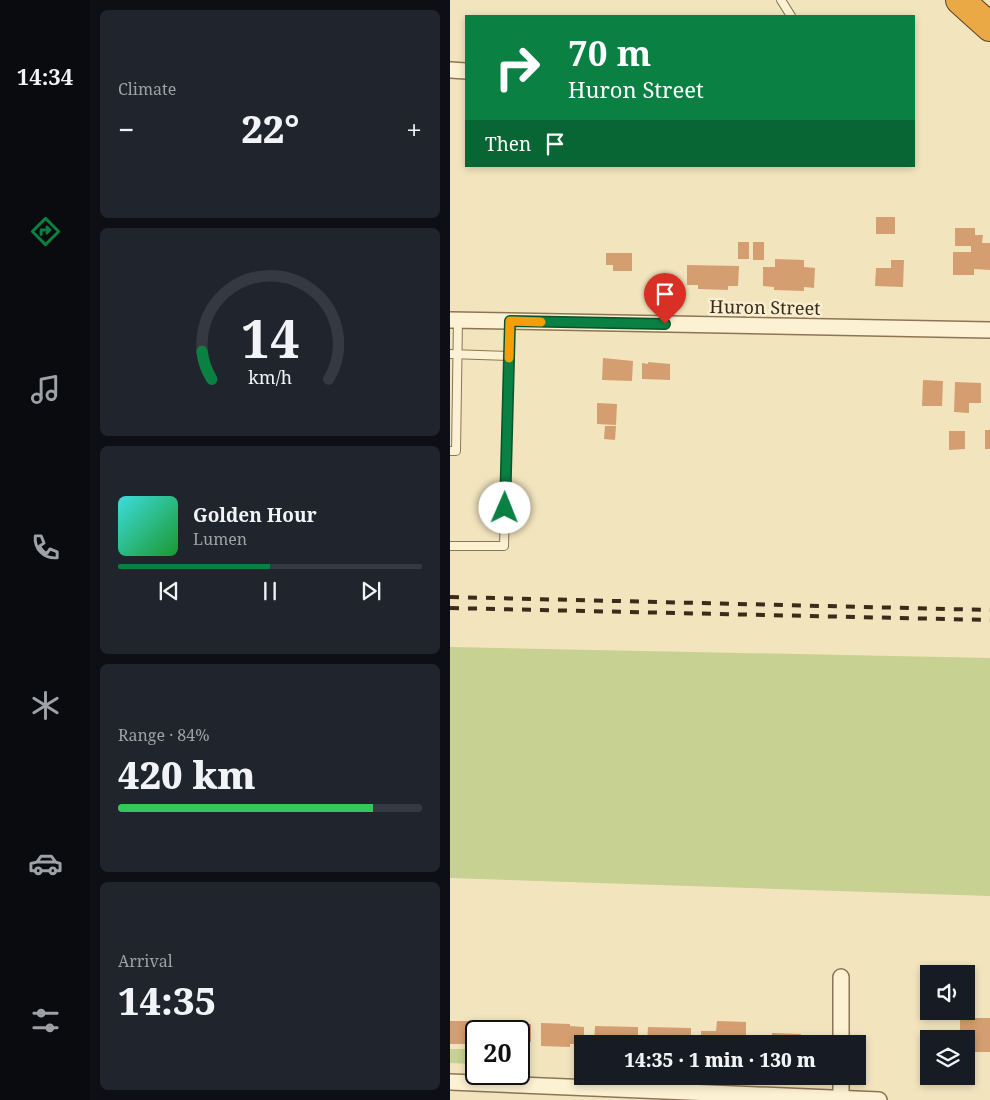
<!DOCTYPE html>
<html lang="en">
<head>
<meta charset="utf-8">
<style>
	body { margin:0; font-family:"Noto Serif",serif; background:#20242c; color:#f1f3f6; height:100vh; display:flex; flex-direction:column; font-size:19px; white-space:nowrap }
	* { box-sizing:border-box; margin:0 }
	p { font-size:16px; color:#9ea1a6 }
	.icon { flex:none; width:28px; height:28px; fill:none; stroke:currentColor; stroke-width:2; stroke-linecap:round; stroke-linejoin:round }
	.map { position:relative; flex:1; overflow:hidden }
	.details { display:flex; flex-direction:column; gap:10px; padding:10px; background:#0d0f14; width:360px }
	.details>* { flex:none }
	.top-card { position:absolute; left:15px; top:15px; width:450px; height:152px; border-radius:0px; box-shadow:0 2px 8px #0003; background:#0b8043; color:#fff; overflow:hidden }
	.controls { position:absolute; left:470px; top:965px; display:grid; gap:10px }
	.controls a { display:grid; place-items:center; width:55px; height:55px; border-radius:0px; background:#171b24; box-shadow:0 2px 8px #0003; font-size:25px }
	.speed { position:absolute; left:15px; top:1020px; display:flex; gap:10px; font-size:25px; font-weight:700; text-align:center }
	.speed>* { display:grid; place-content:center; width:65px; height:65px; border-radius:50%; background:#171b24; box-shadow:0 2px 8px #0003; line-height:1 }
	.speed .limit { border:2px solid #111; border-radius:8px; background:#fff; color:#111 }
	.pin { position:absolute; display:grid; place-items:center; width:42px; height:42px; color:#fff; margin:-51px -21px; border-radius:50% 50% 50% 0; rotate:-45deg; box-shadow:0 0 5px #0007 }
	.pin .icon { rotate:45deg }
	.me { position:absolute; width:55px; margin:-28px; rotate:1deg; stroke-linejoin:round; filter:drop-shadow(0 0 4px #0008) }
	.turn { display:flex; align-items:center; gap:18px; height:105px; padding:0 20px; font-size:22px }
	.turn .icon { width:65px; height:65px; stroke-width:2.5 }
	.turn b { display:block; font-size:35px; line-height:42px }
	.then { display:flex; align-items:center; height:48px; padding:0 20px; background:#0003; gap:10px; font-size:19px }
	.big { font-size:38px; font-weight:800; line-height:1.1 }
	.details .widget { flex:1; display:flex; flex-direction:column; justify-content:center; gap:8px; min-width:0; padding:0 18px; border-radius:8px; background:#20242c }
	.details .dial { align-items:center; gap:0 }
	.dial svg { height:130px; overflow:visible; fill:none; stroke:#363941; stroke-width:7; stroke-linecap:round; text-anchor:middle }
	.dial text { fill:#f1f3f6; stroke:none }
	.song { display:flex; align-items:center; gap:15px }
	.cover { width:60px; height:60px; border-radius:8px; background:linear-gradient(135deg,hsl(180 70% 55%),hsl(130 70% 35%)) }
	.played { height:5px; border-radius:2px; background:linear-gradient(90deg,#0b8043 50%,#363941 50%) }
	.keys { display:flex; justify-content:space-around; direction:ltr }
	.heat { display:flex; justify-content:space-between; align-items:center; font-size:28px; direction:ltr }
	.charge { height:8px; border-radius:4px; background:linear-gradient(90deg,#34c759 84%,#363941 0) }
	.trip { position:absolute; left:124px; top:1035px; width:292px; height:50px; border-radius:0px; background:#171b24; box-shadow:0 2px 8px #0003; font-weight:800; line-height:50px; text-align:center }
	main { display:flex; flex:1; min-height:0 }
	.dock { display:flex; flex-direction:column; width:90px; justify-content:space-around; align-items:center; background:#090b0e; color:#9ea1a6 }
	.dock .icon { width:35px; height:35px }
	.dock .active { color:#0b8043 }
	.dock b { font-size:22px; color:#f1f3f6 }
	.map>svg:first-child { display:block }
	.green { fill:#c7d191 }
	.building { fill:#d49e70 }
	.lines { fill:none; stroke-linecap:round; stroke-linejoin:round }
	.service-casing { stroke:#8c7555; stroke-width:10 }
	.minor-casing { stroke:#8c7555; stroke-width:18 }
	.motorway-casing { stroke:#5a422a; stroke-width:30 }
	.service { stroke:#fcf1d2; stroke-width:8 }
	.minor { stroke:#fcf1d2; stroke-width:15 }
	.motorway { stroke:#eba946; stroke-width:28 }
	.rail { stroke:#3a2b1b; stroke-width:4; stroke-dasharray:9 9; stroke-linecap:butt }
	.route-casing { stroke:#07532c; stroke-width:12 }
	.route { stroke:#0b8043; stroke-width:9 }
	.slow { stroke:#f59e0b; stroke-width:9 }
	.labels { text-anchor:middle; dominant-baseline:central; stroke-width:5; stroke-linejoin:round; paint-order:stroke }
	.street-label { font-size:18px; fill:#3a2b1b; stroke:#f9eecf }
</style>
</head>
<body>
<main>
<nav class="dock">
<b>14:34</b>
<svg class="icon active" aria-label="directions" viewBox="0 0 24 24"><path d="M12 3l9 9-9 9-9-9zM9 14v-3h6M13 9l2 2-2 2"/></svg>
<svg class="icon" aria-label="music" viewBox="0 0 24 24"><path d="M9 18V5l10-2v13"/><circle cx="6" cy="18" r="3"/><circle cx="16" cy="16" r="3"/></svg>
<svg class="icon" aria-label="phone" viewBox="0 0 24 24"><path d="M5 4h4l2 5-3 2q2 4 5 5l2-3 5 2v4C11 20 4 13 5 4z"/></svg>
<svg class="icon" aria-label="climate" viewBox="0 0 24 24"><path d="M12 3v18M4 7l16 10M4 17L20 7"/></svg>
<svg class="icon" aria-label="car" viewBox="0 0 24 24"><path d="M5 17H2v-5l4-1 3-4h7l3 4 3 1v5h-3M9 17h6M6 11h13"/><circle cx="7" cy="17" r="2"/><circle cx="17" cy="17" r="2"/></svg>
<svg class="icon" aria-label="filters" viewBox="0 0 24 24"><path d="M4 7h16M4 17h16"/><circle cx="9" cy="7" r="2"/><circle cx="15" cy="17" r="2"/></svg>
</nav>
<section class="details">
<div class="widget"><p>Climate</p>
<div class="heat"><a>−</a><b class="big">22°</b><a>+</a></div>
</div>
<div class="widget dial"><svg viewBox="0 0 100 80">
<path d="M14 69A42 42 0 1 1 86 69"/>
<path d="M14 69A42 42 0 0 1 8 52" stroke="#0b8043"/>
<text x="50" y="56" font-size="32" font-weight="700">14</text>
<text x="50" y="72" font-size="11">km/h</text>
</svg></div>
<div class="widget">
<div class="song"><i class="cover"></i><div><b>Golden Hour</b><p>Lumen</p></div></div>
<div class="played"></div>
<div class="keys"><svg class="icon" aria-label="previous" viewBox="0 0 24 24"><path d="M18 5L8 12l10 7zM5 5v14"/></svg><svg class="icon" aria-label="pause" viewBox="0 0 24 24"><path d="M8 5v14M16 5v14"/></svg><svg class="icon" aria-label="next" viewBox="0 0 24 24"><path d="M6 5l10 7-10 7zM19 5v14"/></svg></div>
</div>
<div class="widget"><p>Range · 84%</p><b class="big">420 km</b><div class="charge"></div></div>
<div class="widget"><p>Arrival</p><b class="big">14:35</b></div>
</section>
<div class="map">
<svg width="540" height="1100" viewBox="0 0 540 1100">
	<rect width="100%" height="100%" fill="#f2e5be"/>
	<!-- green -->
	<g class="green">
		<path d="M0 647 540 658V896L0 878Z"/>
		<path d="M0 1049H23V1064L0 1063Z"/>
	</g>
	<!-- building -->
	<g class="building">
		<rect x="426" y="217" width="19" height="17"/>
		<path d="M505 228H525V235H533L532 243H540V270L524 269V275H503V252H521V246H505Z"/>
		<rect x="288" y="242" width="11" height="17"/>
		<rect x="303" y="242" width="11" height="18"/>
		<path d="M156 253H182V271H163V265H156Z"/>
		<path d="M325 259 354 260V267L365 268 364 288 354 287V291L324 290V287L313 286V267H325Z"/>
		<path d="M441 260H454L453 287 425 286 426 268H441Z"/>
		<path d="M237 265 289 266 288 286H278V290L248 289V285H237Z"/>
		<path d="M153 358 183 361 182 381 152 380Z"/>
		<path d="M198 362 220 364V380L192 379V363L198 364Z"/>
		<path d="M473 380 493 381 492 406H472Z"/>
		<path d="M505 382 531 383V403H519V413L504 412Z"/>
		<path d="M147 403 167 404 166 425 147 424Z"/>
		<path d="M155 426H166L165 440 154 439Z"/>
		<rect x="535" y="430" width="5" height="19"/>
		<path d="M499 431H515V449L499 450Z"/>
		<path d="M510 1018H540V1052H522V1041L510 1039Z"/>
		<rect x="0" y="1021" width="20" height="23"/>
		<path d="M38 1021 67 1022V1024H81V1042L69 1041V1031H38Z"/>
		<path d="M267 1021 296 1022V1044H251V1031H266Z"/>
		<path d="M91 1023 120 1024V1026L134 1027V1044H120V1047L91 1046Z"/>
		<path d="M145 1026 188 1027V1044H144Z"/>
		<path d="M198 1027 241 1028V1044H197Z"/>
		<path d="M322 1033 351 1034 350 1044H322Z"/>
	</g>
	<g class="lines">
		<!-- service casing -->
		<g class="service-casing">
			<g id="service">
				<path d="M331 0 341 16"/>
				<path d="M0 354 59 356"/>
				<path d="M0 451H6L8 320"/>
				<path d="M0 546H54L60 321"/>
			</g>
		</g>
		<!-- minor casing -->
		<g class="minor-casing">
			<g id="minor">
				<path d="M0 70 16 71"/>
				<path d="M0 320 540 330"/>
				<path d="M391 1044V977"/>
				<path d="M391 1076V1100"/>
				<path d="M0 1082 429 1100"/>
			</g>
		</g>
		<!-- motorway casing -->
		<g class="motorway-casing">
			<path id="motorway" d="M510 0 540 27"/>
		</g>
		<!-- service -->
		<use href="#service" class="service"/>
		<!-- minor -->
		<use href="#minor" class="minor"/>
		<!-- motorway -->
		<use href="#motorway" class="motorway"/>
		<!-- rail -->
		<g class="rail">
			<path d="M0 597 540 610"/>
			<path d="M0 608 540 620"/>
		</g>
	</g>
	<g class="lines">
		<!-- route casing -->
		<g class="route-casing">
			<path id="route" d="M55 508 60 321 215 324"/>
		</g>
		<!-- route -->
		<use href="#route" class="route"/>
		<!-- slow -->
		<path class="slow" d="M59 358 60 321 91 322"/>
	</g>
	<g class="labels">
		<!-- street labels -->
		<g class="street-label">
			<text transform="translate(315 307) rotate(1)">Huron Street</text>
		</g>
	</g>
</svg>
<div class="controls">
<a><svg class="icon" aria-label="sound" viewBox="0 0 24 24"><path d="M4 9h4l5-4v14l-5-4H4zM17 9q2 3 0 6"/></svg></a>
<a><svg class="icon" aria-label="layers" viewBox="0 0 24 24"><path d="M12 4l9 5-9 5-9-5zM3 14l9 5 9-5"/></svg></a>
</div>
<div class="speed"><div class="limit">20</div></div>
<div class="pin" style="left:215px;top:324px;background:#d93025"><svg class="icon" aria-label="arrive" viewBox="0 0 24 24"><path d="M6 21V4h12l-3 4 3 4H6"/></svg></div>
<svg class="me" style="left:55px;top:508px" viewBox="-20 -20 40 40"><circle r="19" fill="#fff"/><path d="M0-13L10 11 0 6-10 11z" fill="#0b8043"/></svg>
<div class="trip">14:35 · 1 min · 130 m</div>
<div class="top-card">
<div class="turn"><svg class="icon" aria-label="right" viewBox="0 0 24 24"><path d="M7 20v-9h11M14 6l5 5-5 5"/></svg><div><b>70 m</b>Huron Street</div></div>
<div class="then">Then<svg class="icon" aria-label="arrive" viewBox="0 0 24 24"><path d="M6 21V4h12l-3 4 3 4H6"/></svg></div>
</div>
</div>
</main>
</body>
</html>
